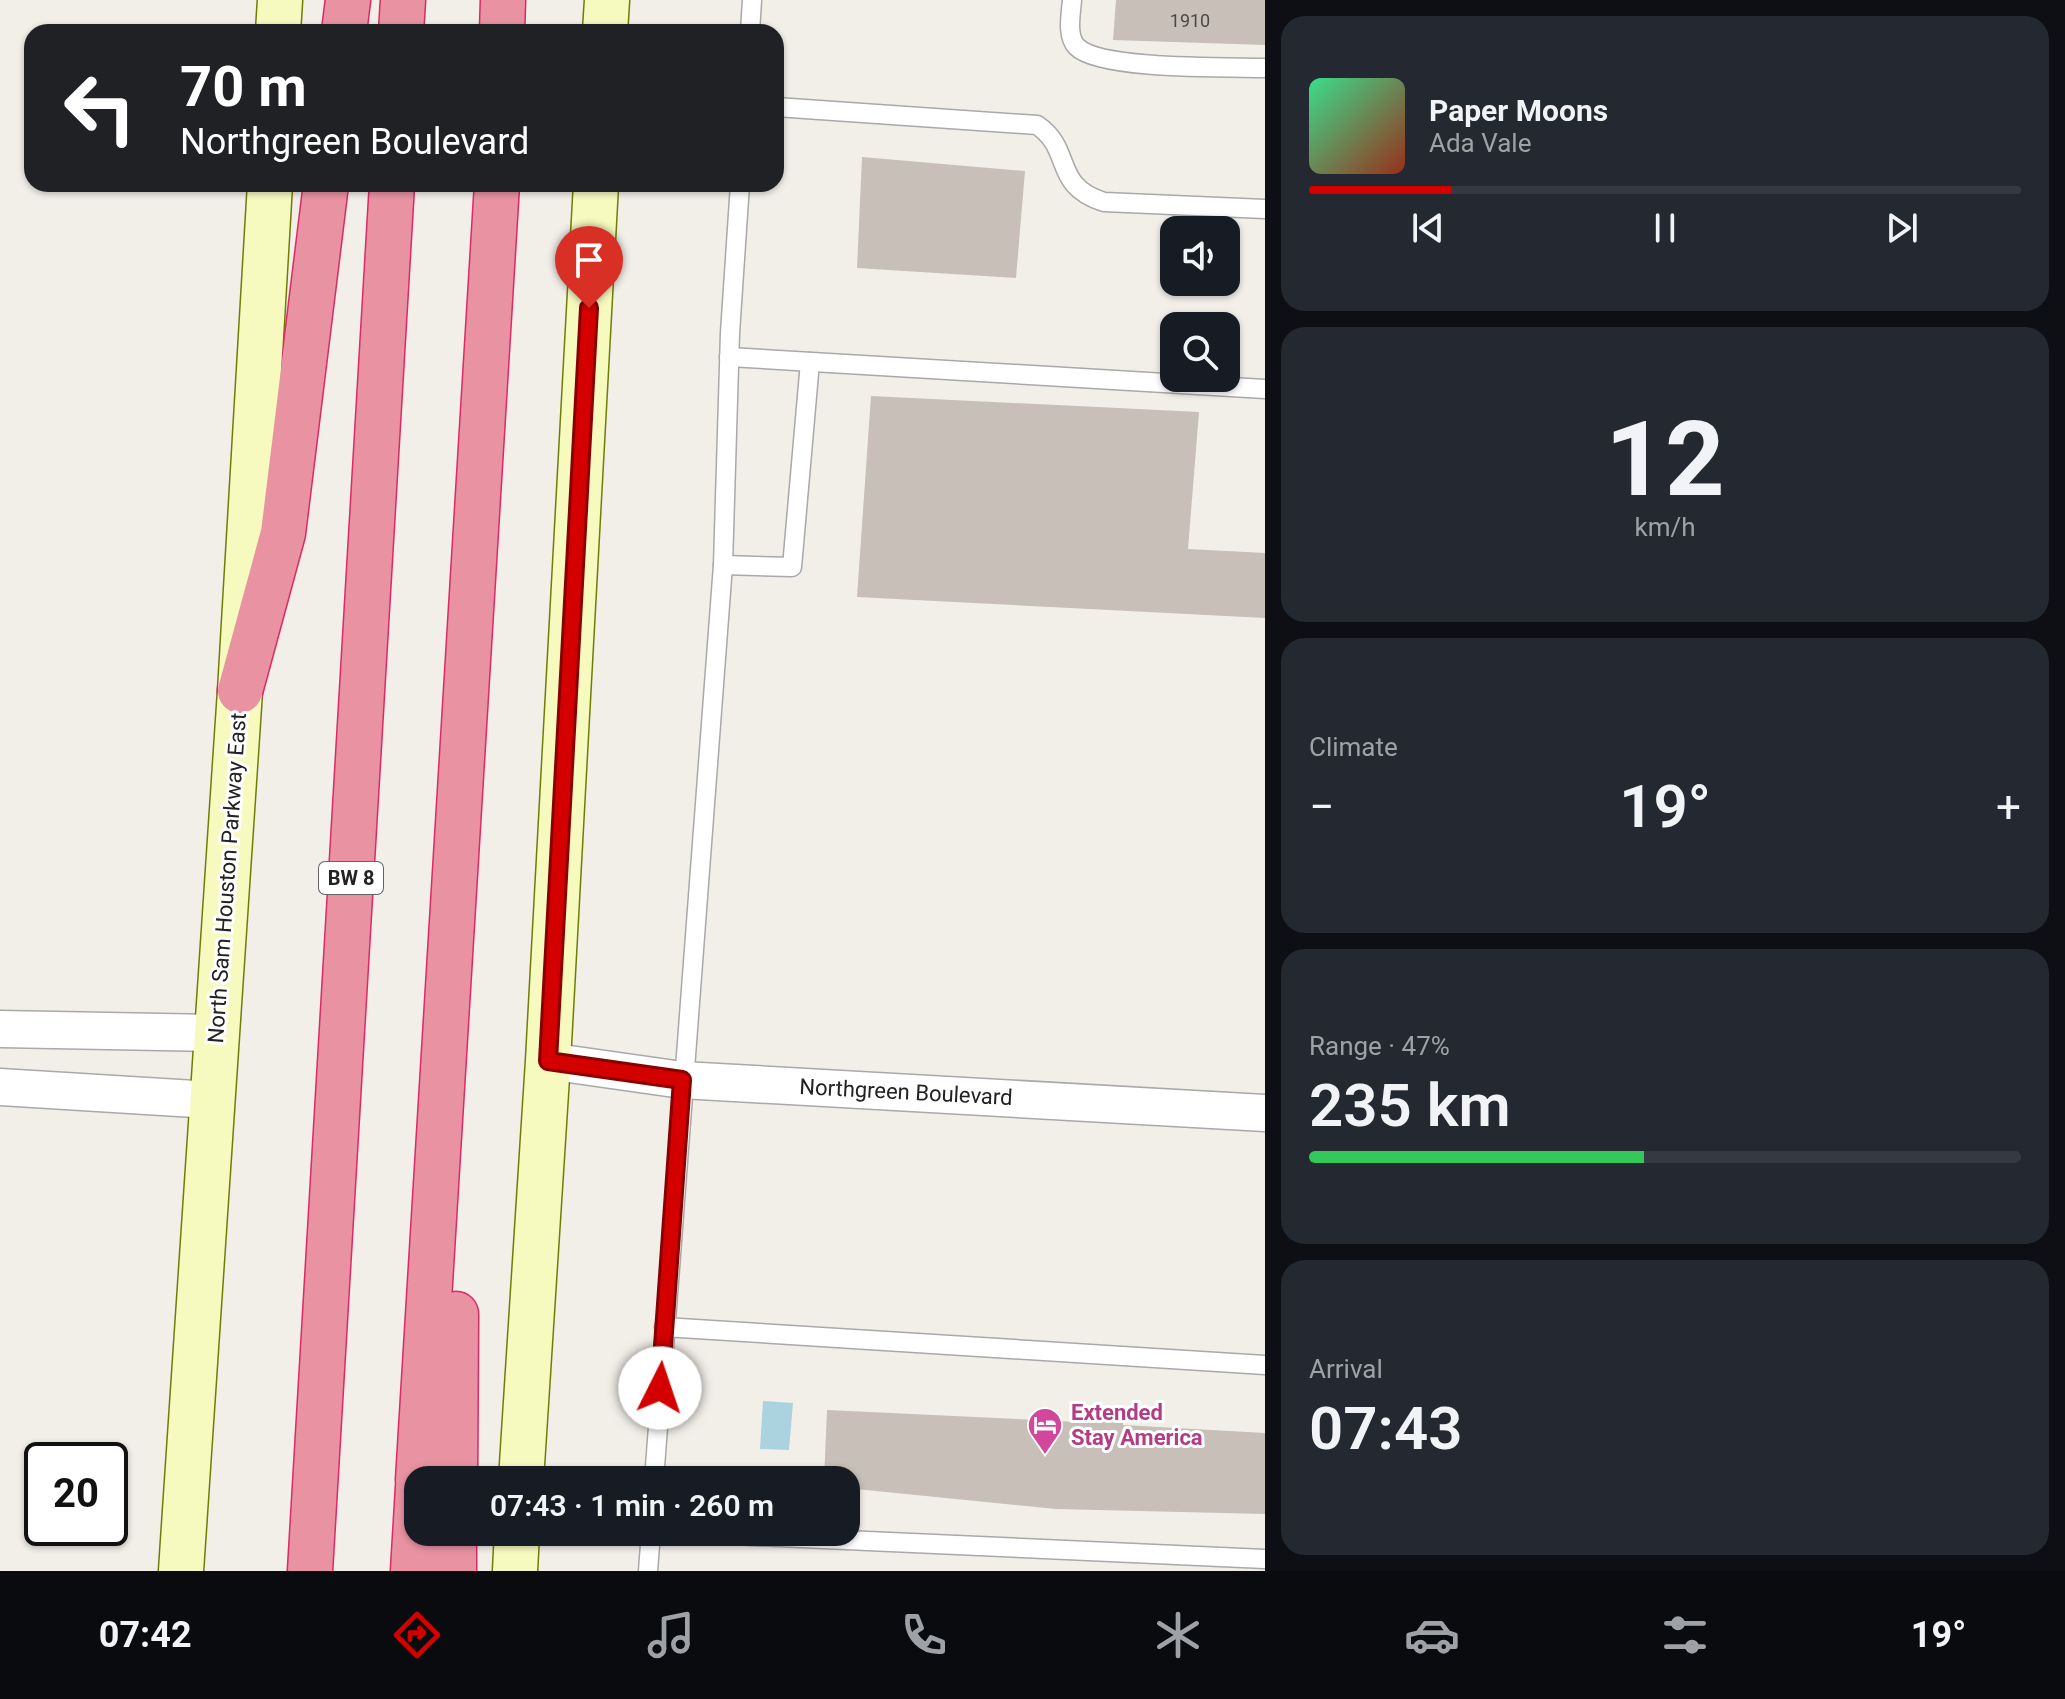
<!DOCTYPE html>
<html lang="en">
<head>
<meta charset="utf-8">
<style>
	body { margin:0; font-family:Roboto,sans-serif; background:#242831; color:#f1f3f6; height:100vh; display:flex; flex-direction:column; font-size:30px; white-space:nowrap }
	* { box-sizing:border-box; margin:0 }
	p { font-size:26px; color:#9ea1a6 }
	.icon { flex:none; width:44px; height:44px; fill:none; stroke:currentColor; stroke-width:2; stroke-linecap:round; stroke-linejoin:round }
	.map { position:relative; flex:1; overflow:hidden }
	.side { display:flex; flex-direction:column; gap:16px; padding:16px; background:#0d0f14; width:800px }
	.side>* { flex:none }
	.guide { position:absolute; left:24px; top:24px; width:760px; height:168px; border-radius:24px; box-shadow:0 2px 6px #0004; background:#202124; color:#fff; overflow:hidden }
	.fabs { position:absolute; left:1160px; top:216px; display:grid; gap:16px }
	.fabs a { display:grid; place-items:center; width:80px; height:80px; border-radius:16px; background:#171b24; box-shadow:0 2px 6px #0004; font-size:40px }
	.speed { position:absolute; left:24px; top:1442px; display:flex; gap:16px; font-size:40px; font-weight:700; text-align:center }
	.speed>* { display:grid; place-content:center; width:104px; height:104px; border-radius:50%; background:#171b24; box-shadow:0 2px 6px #0004; line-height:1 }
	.speed .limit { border:4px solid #111; border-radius:12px; background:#fff; color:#111 }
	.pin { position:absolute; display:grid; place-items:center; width:68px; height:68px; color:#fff; margin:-82px -34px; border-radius:50% 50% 50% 0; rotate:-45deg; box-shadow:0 0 8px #0007 }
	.pin .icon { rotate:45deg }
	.me { position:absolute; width:88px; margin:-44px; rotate:4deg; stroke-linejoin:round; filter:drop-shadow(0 0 6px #0008) }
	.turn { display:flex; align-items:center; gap:28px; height:168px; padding:0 24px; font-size:36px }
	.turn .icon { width:104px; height:104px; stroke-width:2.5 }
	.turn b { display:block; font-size:56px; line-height:68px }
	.big { font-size:60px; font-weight:600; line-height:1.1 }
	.side .widget { flex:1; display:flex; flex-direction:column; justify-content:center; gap:12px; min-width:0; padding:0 28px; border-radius:24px; background:#242831 }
	.side .dial { align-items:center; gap:0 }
	.dial b { font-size:104px; line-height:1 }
	.song { display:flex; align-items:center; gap:24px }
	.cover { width:96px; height:96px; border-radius:12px; background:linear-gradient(135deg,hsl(150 70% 55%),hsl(10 70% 35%)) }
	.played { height:8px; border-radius:4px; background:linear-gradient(90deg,#d40000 20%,#363941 20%) }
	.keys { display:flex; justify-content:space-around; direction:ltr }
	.heat { display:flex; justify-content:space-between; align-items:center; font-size:44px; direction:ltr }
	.charge { height:12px; border-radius:6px; background:linear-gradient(90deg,#34c759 47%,#363941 0) }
	.trip { position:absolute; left:404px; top:1466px; width:456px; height:80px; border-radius:24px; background:#171b24; box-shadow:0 2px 6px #0004; font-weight:600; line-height:80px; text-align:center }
	.dock { display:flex; height:128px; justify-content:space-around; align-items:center; background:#090b0e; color:#9ea1a6 }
	.dock .icon { width:56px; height:56px }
	.dock .selected { color:#d40000 }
	.dock b { font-size:36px; color:#f1f3f6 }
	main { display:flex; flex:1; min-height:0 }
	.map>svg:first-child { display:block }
	.water { fill:#aad3df }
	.building { fill:#c7bfb8 }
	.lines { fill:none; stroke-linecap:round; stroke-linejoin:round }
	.lane-casing { stroke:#a9a9a9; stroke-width:21 }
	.street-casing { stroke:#a9a9a9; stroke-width:39 }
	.secondary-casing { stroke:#707d05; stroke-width:47 }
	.highway-casing { stroke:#dc2a67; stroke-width:47 }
	.lane { stroke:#fff; stroke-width:18 }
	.street { stroke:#fff; stroke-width:36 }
	.secondary { stroke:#f7fabf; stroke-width:44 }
	.highway { stroke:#e892a2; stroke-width:44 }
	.route-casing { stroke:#8a0000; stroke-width:20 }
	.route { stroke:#d40000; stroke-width:14 }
	.labels { text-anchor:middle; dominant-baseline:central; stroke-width:6; stroke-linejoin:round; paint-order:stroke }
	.number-label { font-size:18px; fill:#4b4948 }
	.shield { fill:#fff; stroke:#646464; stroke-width:2 }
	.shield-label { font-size:20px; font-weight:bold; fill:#222 }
	.street-label { font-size:22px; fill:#222; stroke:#fff }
	.hotel-label { font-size:22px; font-weight:bold; fill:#b23c85; stroke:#fff; text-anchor:start }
</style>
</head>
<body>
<main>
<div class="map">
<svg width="1265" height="1571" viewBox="0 0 1265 1571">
	<rect width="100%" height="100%" fill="#f2efe9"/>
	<!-- water -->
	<path class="water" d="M763 1401 793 1403 789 1450 760 1449Z"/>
	<!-- building -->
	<g class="building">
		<path d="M1116 0H1265V45L1113 40Z"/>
		<path d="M862 157 1025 171 1016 278 857 268Z"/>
		<path d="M871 396 1199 412 1188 549 1265 553V618L857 597Z"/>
		<path d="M1080 1408 1124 1410 1123 1425 1265 1433V1514L1056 1509 846 1488V1480H824L827 1410 1079 1422Z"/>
	</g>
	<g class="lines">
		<!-- lane casing -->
		<g class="lane-casing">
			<g id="lane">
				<path d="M1072 0C1071 14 1066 36 1077 47 1100 70 1228 67 1265 68"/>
				<path d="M750 32 752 0"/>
				<path d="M776 107 1037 125C1074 150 1051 185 1104 202L1265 209"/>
				<path d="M729 357 1265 389"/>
				<path d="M723 565 792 567 810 362"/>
				<path d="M664 1327 1265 1365"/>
				<path d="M654 1480 723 565 730 333 740 184"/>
				<path d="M667 1532 1265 1559"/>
				<path d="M648 1571 651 1532"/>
			</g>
		</g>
		<!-- street casing -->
		<g class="street-casing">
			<g id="street">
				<path d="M0 1029 215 1033"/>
				<path d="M548 1061 682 1080 1265 1113"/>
				<path d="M0 1087 211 1100"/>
			</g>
		</g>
		<!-- secondary casing -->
		<g class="secondary-casing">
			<g id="secondary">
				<path d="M278 32 280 0"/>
				<path d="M605 32 607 0"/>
				<path d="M521 1480 548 1061 596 184"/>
				<path d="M181 1571 240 691 270 184"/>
				<path d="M515 1571 517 1532"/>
			</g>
		</g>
		<!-- highway casing -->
		<g class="highway-casing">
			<g id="highway">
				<path d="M344 32 348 0"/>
				<path d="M401 32 403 0"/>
				<path d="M502 32 503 0"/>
				<path d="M240 691 283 533 326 184"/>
				<path d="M418 1480 497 184"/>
				<path d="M455 1480 456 1314"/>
				<path d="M310 1571 392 184"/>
				<path d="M413 1571 418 1487"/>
				<path d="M454 1571V1532"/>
			</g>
		</g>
		<!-- lane -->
		<use href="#lane" class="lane"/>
		<!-- street -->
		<use href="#street" class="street"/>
		<!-- secondary -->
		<use href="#secondary" class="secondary"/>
		<!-- highway -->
		<use href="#highway" class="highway"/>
	</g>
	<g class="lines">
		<!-- route casing -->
		<g class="route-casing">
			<path id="route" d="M589 308 548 1061 682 1080 660 1388"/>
		</g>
		<!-- route -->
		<use href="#route" class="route"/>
	</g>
	<!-- icons -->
	<defs>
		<g id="hotel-pin" transform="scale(1.8)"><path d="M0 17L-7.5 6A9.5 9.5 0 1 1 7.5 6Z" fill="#d1479c" stroke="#fff"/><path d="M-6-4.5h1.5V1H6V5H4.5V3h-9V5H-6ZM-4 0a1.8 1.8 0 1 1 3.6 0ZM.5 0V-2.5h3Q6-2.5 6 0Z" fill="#fff"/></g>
	</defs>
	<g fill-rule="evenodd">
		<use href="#hotel-pin" x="1045" y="1425"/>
	</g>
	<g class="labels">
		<!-- number labels -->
		<g class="number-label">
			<text x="1190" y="20">1910</text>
		</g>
		<!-- shield labels -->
		<rect class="shield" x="319" y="862" width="64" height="32" rx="6"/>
		<g class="shield-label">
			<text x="351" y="878">BW 8</text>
		</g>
		<!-- street labels -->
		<g class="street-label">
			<text transform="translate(227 878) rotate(-86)">North Sam Houston Parkway East</text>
			<text transform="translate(906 1092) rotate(3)">Northgreen Boulevard</text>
		</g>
		<!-- hotel labels -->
		<g class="hotel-label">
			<text x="1071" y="1412">Extended<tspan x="1071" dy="25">Stay America</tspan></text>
		</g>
	</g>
</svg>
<div class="fabs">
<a><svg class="icon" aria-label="sound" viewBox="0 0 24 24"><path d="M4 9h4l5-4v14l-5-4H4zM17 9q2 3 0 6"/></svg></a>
<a><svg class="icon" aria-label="search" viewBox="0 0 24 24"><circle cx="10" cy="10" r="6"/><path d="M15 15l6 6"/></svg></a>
</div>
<div class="speed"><div class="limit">20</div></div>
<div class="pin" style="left:589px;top:308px;background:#d93025"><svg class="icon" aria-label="arrive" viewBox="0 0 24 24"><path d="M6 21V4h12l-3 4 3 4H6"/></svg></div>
<svg class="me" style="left:660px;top:1388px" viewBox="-20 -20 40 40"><circle r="19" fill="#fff"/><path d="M0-13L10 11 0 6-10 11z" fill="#d40000"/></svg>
<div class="trip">07:43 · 1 min · 260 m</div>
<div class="guide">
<div class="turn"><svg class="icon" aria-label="left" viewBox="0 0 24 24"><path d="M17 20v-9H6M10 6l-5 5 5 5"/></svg><div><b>70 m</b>Northgreen Boulevard</div></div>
</div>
</div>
<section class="side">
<div class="widget">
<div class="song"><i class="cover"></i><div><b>Paper Moons</b><p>Ada Vale</p></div></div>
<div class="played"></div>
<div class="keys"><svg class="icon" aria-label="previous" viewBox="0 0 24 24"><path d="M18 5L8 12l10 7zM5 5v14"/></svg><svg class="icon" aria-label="pause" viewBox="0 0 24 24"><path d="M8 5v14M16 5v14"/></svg><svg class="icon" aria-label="next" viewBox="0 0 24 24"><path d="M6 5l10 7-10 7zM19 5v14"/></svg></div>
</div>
<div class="widget dial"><b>12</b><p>km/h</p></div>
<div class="widget"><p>Climate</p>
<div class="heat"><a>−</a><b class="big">19°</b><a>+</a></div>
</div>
<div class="widget"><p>Range · 47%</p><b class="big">235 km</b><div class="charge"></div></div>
<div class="widget"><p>Arrival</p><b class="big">07:43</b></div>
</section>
</main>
<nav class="dock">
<b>07:42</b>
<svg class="icon selected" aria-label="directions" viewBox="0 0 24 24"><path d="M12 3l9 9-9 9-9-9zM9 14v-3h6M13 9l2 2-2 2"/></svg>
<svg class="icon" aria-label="music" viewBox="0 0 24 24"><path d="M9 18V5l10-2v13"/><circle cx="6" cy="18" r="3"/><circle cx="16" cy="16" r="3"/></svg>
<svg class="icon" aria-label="phone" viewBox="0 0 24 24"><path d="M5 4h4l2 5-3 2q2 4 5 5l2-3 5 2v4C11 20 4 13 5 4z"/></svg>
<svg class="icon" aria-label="climate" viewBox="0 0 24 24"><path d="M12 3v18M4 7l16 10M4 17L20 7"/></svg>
<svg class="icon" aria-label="car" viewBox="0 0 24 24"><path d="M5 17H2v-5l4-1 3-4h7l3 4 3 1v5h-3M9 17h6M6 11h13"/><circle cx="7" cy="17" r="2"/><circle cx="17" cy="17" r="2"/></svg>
<svg class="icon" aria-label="filters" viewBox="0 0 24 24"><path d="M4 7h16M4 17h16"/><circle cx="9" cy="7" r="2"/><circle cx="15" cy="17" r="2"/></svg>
<b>19°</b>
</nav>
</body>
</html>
